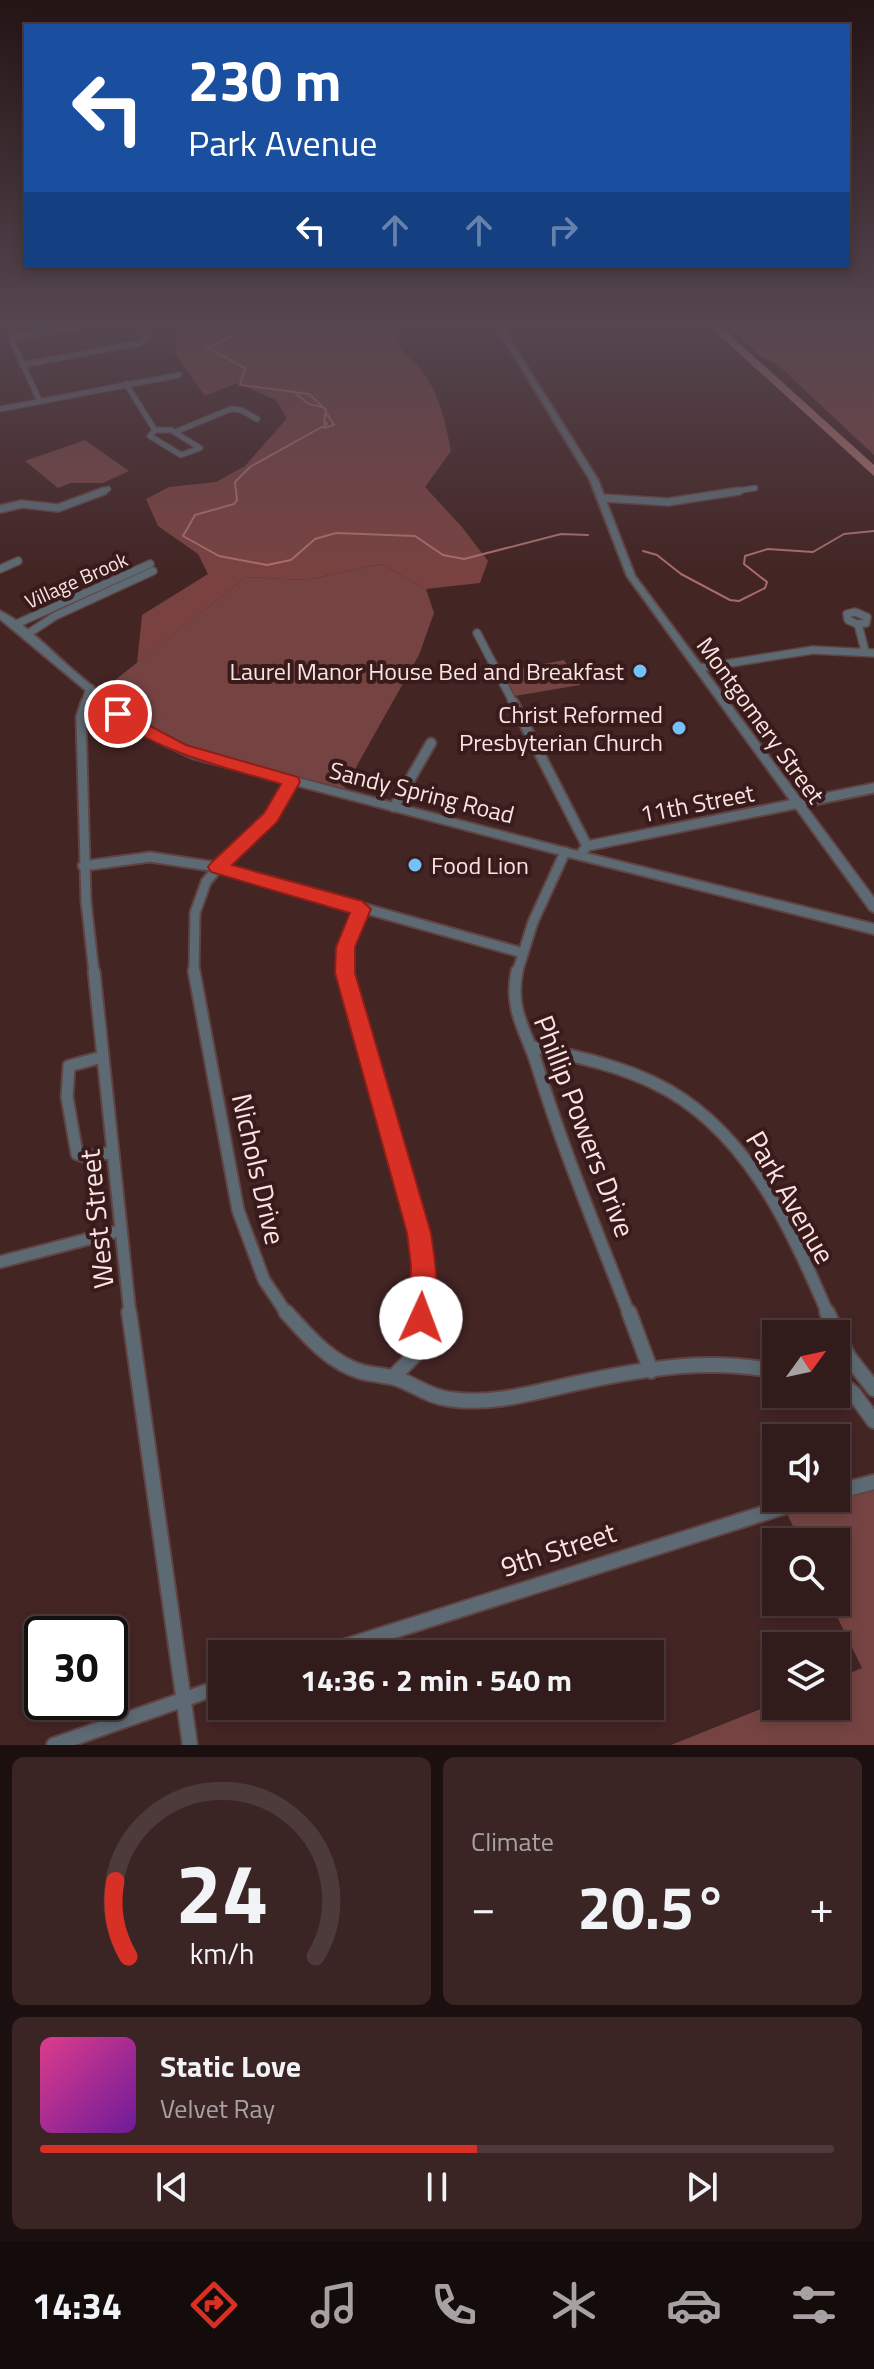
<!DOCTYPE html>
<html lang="en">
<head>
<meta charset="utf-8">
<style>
	body { margin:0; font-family:"Titillium Web",sans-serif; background:#3a2524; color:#f1f3f6; height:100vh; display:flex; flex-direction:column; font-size:30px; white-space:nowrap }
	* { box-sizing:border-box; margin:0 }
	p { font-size:26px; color:#a8a1a3 }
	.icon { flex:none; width:44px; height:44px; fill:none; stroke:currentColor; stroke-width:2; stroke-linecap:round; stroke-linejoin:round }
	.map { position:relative; height:1745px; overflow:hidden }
	.side { display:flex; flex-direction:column; gap:12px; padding:12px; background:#1c0f0f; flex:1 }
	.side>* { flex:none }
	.hud { position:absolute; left:24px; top:24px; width:826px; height:244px; border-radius:0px; box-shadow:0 4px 12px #0003,0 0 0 2px #4d3a3a; background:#1a4fa0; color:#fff; overflow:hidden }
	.needle { width:52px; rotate:57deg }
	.fabs { position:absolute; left:762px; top:1320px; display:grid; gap:16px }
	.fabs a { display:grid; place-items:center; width:88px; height:88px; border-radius:0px; background:#321c1b; box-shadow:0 4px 12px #0003,0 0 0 2px #4d3a3a; font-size:40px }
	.speed { position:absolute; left:24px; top:1616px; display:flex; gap:16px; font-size:40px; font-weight:700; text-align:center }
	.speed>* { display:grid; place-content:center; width:104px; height:104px; border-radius:50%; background:#321c1b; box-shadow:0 4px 12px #0003,0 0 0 2px #4d3a3a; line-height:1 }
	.speed .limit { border:4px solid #111; border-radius:12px; background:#fff; color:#111 }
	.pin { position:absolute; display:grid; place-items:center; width:68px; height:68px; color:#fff; margin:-34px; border:4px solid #fff; border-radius:50%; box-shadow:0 2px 8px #0007 }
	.me { position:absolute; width:88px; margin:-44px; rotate:2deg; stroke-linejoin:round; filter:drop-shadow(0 0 6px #0008) }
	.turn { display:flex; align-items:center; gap:28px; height:168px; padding:0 32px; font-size:36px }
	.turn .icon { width:104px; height:104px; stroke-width:2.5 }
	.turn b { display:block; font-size:56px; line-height:68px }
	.lanes { display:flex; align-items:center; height:76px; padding:0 32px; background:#0003; justify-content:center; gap:40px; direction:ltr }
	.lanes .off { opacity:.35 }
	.big { font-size:60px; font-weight:700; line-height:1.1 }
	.side .card { flex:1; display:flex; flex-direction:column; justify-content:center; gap:12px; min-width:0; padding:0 28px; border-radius:12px; background:#3a2524 }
	.side .dial { align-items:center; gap:0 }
	.dial svg { height:208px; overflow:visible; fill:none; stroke:#4d3a3a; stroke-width:7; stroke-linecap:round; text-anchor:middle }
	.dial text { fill:#f1f3f6; stroke:none }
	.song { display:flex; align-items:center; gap:24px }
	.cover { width:96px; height:96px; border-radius:12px; background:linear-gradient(135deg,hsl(330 70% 55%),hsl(280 70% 35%)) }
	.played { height:8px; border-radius:4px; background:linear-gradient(90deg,#d93025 55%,#4d3a3a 55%) }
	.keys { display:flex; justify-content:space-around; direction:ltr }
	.heat { display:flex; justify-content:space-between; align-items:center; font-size:44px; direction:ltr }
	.side .tiles { flex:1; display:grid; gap:12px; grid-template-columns:1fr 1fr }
	.card:last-child { grid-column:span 2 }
	.trip { position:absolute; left:208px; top:1640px; width:456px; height:80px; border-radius:0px; background:#321c1b; box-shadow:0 4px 12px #0003,0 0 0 2px #4d3a3a; font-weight:700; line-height:80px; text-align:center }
	.tab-bar { display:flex; height:128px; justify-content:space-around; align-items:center; background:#140b0b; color:#a8a1a3 }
	.tab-bar .icon { width:56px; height:56px }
	.tab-bar .current { color:#d93025 }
	.tab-bar b { font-size:36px; color:#f1f3f6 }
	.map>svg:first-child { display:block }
	.green { fill:#754442 }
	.forest { fill:#794241 }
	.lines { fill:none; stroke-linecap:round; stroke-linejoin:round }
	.stream { stroke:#a86d6b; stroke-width:2 }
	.river { fill:#a86d6b; fill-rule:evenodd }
	.minor-far4-casing { stroke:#604443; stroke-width:7 }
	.minor-far3-casing { stroke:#604443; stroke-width:10 }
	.minor-far2-casing { stroke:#604443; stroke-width:13 }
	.minor-far1-casing { stroke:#604443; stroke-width:15 }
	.minor-casing { stroke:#604443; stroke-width:18 }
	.tertiary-casing { stroke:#604443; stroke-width:4 }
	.minor-far4 { stroke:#5d6a73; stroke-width:5 }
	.minor-far3 { stroke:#5d6a73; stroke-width:7 }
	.minor-far2 { stroke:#5d6a73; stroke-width:9 }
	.minor-far1 { stroke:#5d6a73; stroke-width:11 }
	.minor { stroke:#5d6a73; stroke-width:14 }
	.tertiary { fill:#5d6a73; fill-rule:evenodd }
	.route { fill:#d93025; stroke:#8d1f18; stroke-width:2 }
	.poi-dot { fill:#73c1f6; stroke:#381b1a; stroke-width:3 }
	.labels { text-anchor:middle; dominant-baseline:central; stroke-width:8; stroke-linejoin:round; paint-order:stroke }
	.far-street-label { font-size:20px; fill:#f9e4e3; stroke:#381b1a }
	.poi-label { font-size:24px; fill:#f9e4e3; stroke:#381b1a; text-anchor:end }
	.street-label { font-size:24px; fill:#f9e4e3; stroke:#381b1a }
	.near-street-label { font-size:28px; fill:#f9e4e3; stroke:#381b1a }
</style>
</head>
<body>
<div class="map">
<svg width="874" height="1745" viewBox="0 0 874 1745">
	<rect width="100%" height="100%" fill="#432524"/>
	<!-- green -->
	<g class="green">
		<path d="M85 440 129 471 103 483H71L58 488 25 461Z"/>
		<path d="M381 564 426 589 434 613 419 655 341 794 196 755 96 695 246 577 306 580Z"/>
		<path d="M564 660 580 685 509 697 497 673Z"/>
		<path d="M874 1481V1745H671L776 1703V1706H836V1679L862 1668 830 1602H836V1542H801L783 1506 813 1498H836Z"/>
	</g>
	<!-- forest -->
	<g class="forest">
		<path d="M175 325H394C399 358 412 353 427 378 441 400 446 425 451 451L425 487 462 527 488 561 480 583 426 589 381 564 306 580 246 577 137 663 142 615 208 574 198 554 158 526 146 499 169 487 216 482 245 466 287 418 276 400 237 383 205 396 175 354 178 333Z"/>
		<path d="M728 325H874V455L778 365 758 355Z"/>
	</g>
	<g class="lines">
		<!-- stream -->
		<g class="stream">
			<path d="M248 325 239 333 207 348 245 368 240 385 309 394 326 410 324 422 327 424 250 467 235 482 237 500 234 504 195 515 183 536 219 556 267 565 291 560 315 539 336 533 415 536 443 555 464 559 561 534 588 535"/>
			<path d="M297 395 309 404 321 407"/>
			<path d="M324 428 334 425 327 414"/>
			<path d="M643 551 657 555 681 574 730 600 739 601 765 588 767 582 744 564 745 556 768 549 813 552 844 534 874 531"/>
		</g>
		<!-- river -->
		<path class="river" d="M708 325H719L874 465V476Z"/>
		<!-- minor-far4 casing -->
		<g class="minor-far4-casing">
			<g id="minor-far4">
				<path d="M22 365 140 343 149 336 141 325"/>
				<path d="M126 384 155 430"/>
				<path d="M39 400 11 338 85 325"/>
				<path d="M0 409 179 375"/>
				<path d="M155 430H171L200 448 181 455 150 436Z"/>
				<path d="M175 432 231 409 241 410 257 419"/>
				<path d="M98 493 108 489"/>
				<path d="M726 493 755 488"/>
			</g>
		</g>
		<!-- minor-far3 casing -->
		<g class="minor-far3-casing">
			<g id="minor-far3">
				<path d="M603 498 668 502 739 491"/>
				<path d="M0 509 22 504 58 508 104 491"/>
				<path d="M0 569 18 561"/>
				<path d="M855 612 867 617 866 623 857 624 848 620 847 614Z"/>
				<path d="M858 624 865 651"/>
				<path d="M14 625 150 564"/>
				<path d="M477 633 514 704"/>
				<path d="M26 635 55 616 153 571"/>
				<path d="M699 668 813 650 874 653"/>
				<path d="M85 704 90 688"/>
			</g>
		</g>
		<!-- minor-far2 casing -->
		<g class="minor-far2-casing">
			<g id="minor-far2">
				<path d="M86 702 81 717 86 901 94 973"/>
				<path d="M513 702 587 846"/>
				<path d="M394 807 431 743"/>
				<path d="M580 855 587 846 874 788"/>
				<path d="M83 866 150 857 217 867 523 953"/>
				<path d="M194 973 195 913 206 882 220 865 267 822 292 782"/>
				<path d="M345 973V947L362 909"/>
				<path d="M517 973 533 922 565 852"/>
			</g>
		</g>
		<!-- minor-far1 casing -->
		<g class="minor-far1-casing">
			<g id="minor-far1">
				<path d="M94 971 130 1314"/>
				<path d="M194 971 238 1210 264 1280 287 1314"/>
				<path d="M345 971 413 1204 423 1265 421 1314"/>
				<path d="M517 971C509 1011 526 1030 537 1065 563 1150 597 1231 629 1314"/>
				<path d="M530 1046C572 1056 615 1064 654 1083 745 1126 790 1226 828 1314"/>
				<path d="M102 1057 69 1066 67 1097 77 1154 86 1157 113 1152"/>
				<path d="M0 1262 119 1231"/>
			</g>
		</g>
		<!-- minor casing -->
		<g class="minor-casing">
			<g id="minor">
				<path d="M129 1312 190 1745"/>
				<path d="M286 1312C307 1335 330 1363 362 1372 374 1375 386 1375 398 1379 415 1385 430 1397 449 1399 494 1406 538 1391 582 1382 647 1368 710 1358 776 1371"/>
				<path d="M629 1312 651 1371"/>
				<path d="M827 1312 848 1356 874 1389"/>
				<path d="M393 1377 415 1355 421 1312"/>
				<path d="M836 1379 854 1394 874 1421"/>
				<path d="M836 1492 874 1482"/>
				<path d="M321 1654 812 1498"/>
				<path d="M54 1745 222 1686"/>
			</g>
		</g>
		<!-- tertiary casing -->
		<g class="tertiary-casing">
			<g id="tertiary">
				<path d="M495 325H501L598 480 635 576 874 898V912L870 910 627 576 590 480Z"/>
				<path d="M0 611C25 623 52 652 73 670 112 704 152 732 199 752L565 848 874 924V934L565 856 192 758 164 745 113 713 0 619Z"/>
			</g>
		</g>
		<!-- minor-far4 -->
		<use href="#minor-far4" class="minor-far4"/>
		<!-- minor-far3 -->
		<use href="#minor-far3" class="minor-far3"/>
		<!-- minor-far2 -->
		<use href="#minor-far2" class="minor-far2"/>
		<!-- minor-far1 -->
		<use href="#minor-far1" class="minor-far1"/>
		<!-- minor -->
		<use href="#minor" class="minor"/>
		<!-- tertiary -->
		<use href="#tertiary" class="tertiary"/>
	</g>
	<!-- sky -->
	<linearGradient id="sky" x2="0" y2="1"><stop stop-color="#251414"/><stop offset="0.57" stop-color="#554650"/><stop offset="1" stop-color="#554650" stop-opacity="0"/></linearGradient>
	<rect width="874" height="569" fill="url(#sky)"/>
	<!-- route -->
	<path class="route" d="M118 709 186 745 298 777 300 782 277 822 232 865 362 901 371 909 355 947V973L431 1233C435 1261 442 1300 430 1327L421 1331 413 1327 409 1318 411 1265 407 1233 335 973 336 947 350 913 211 872 208 867 211 863 264 813 281 784C220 766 166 754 112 718L110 714Z"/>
	<!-- markers -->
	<g class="poi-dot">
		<circle cx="640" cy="671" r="8"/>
		<circle cx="679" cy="728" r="8"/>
		<circle cx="415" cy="865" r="8"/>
	</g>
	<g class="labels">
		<!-- far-street labels -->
		<g class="far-street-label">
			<text transform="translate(76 580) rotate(-24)">Village Brook</text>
		</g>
		<!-- poi labels -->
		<g class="poi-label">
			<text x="624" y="671">Laurel Manor House Bed and Breakfast</text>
			<text x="663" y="714">Christ Reformed<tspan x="663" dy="28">Presbyterian Church</tspan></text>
			<text x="431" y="865" text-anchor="start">Food Lion</text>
		</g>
		<!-- street labels -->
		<g class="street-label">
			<text transform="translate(761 720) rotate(54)">Montgomery Street</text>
			<text transform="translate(422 792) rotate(14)">Sandy Spring Road</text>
			<text transform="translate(697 803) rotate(-11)">11th Street</text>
		</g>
		<!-- near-street labels -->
		<g class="near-street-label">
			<text transform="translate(585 1126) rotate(69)">Phillip Powers Drive</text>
			<text transform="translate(259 1169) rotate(77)">Nichols Drive</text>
			<text transform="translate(791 1197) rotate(60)">Park Avenue</text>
			<text transform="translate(96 1219) rotate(-96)">West Street</text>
			<text transform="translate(558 1549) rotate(-18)">9th Street</text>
		</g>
	</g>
</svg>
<div class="fabs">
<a><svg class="needle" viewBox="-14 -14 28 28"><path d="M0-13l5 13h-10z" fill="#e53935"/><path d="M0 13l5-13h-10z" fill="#a8a1a3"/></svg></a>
<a><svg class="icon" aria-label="sound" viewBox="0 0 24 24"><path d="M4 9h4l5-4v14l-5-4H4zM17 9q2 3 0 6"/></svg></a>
<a><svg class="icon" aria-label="search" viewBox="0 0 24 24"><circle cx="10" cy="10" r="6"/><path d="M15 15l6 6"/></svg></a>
<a><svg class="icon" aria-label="layers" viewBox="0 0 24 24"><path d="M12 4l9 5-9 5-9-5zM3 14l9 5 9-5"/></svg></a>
</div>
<div class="speed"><div class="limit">30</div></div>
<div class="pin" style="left:118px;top:714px;background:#d93025"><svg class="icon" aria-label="arrive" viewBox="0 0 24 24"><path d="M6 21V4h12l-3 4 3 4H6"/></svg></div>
<svg class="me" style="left:421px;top:1318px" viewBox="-20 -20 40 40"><circle r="19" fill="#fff"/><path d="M0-13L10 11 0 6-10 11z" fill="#d93025"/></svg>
<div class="trip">14:36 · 2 min · 540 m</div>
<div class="hud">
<div class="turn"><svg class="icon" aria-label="left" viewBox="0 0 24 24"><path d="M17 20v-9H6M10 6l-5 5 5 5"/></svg><div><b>230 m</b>Park Avenue</div></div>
<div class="lanes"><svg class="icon" aria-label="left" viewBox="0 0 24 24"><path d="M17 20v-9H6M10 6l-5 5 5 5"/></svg><svg class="icon off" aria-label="ahead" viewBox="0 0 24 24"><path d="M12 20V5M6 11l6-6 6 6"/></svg><svg class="icon off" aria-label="ahead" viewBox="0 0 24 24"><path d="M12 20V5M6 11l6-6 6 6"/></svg><svg class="icon off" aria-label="right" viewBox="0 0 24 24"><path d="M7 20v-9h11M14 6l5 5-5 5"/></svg></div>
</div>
</div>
<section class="side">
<div class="tiles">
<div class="card dial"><svg viewBox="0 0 100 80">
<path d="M14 69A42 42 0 1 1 86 69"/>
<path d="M14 69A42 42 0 0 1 9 40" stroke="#d93025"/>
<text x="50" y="56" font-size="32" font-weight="700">24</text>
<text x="50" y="72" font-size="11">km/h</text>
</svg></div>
<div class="card"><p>Climate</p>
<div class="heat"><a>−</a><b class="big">20.5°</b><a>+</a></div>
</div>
<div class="card">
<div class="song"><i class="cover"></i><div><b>Static Love</b><p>Velvet Ray</p></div></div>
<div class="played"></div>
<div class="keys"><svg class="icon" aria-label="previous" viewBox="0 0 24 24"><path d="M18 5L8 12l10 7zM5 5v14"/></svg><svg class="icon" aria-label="pause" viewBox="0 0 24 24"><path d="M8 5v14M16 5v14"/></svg><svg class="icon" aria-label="next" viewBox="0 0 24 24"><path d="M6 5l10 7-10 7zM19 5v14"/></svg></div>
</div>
</div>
</section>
<nav class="tab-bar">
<b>14:34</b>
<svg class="icon current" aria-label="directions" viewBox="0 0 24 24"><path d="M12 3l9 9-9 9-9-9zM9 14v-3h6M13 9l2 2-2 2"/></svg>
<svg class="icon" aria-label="music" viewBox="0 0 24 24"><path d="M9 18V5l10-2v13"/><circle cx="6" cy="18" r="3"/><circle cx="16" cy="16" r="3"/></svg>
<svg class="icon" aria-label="phone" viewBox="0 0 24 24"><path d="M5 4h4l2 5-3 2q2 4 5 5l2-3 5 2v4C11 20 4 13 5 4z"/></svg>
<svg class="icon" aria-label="climate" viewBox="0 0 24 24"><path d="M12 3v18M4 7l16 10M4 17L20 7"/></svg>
<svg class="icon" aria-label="car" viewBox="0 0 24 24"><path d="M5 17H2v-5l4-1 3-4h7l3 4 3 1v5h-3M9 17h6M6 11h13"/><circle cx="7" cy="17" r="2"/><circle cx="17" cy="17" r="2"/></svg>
<svg class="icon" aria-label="filters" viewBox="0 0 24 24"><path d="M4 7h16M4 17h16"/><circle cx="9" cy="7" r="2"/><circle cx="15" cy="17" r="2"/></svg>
</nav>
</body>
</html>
